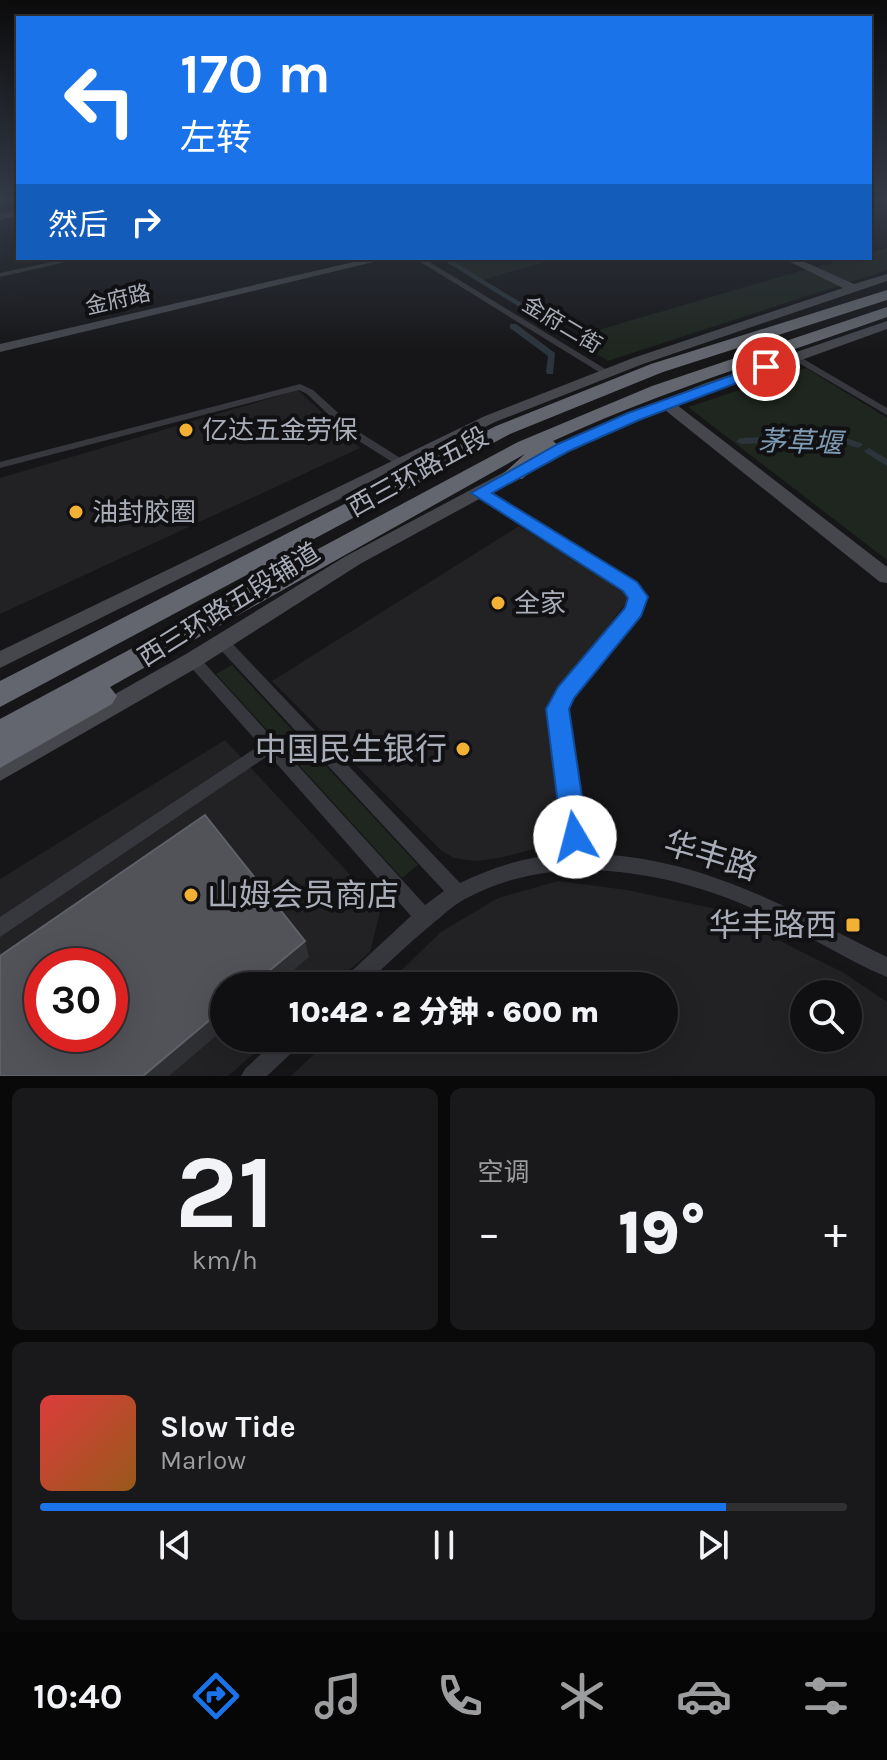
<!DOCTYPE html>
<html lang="zh">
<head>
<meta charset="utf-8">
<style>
	body { margin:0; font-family:Karla,"Noto Sans SC",sans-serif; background:#19191b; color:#f1f3f6; height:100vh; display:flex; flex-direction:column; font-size:30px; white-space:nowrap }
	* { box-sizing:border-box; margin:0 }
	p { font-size:26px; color:#9c9d9f }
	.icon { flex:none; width:44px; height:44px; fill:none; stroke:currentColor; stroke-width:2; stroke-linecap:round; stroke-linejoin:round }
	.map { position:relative; height:1076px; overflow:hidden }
	.sheet { display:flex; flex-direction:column; gap:12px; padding:12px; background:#09090a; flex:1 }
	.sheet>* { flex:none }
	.banner { position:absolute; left:16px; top:16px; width:856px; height:244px; border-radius:0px; box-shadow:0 8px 32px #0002,0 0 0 2px #303032; background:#1a73e8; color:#fff; overflow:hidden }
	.fabs { position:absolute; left:790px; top:980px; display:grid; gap:16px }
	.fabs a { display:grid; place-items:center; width:72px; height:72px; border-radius:50%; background:#101012; box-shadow:0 8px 32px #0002,0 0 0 2px #303032; font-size:40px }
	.speed { position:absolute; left:24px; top:948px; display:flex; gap:16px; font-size:40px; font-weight:700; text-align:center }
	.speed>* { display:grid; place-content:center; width:104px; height:104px; border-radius:50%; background:#101012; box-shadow:0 8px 32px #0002,0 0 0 2px #303032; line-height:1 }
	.speed .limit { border:12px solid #d22; background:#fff; color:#111 }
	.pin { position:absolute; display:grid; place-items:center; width:68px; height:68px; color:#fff; margin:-34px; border:4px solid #fff; border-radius:50%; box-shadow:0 2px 8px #0007 }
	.me { position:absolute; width:88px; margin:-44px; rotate:352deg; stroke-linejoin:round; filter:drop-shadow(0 0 6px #0008) }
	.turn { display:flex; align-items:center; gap:28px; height:168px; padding:0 32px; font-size:36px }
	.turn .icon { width:104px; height:104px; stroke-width:2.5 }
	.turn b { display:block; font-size:56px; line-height:68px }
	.then { display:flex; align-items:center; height:76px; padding:0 32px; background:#0003; gap:16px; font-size:30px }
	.big { font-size:60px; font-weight:800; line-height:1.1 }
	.sheet .widget { flex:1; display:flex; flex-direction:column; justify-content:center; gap:12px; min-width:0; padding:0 28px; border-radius:12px; background:#19191b }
	.sheet .dial { align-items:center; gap:0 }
	.dial b { font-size:104px; line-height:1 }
	.song { display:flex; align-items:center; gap:24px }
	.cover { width:96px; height:96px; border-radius:12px; background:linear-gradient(135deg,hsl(0 70% 55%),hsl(30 70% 35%)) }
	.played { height:8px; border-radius:4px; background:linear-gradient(90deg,#1a73e8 85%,#303032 85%) }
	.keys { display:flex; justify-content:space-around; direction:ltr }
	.heat { display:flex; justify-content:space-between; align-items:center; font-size:44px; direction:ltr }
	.sheet .tiles { flex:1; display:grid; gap:12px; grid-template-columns:1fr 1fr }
	.widget:last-child { grid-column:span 2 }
	.trip { position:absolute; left:210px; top:972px; width:468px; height:80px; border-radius:40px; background:#101012; box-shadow:0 8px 32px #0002,0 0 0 2px #303032; font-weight:800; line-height:80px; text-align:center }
	.tabs { display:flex; height:128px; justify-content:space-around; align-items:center; background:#060607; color:#9c9d9f }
	.tabs .icon { width:56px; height:56px }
	.tabs .current { color:#1a73e8 }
	.tabs b { font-size:36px; color:#f1f3f6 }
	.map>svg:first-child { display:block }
	.built { fill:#222225; fill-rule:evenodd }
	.green { fill:#1e261f }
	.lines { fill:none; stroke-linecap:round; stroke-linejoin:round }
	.canal { fill:#2c353c; fill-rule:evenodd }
	.street { fill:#37383d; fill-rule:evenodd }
	.secondary { fill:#45474d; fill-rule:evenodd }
	.highway { fill:#63666e; fill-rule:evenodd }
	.shaded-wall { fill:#2f3033 }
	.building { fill:#525359; stroke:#5f6168; stroke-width:2; fill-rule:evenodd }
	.route { fill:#1a73e8; stroke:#114b97; stroke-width:2 }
	.poi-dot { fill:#f2b134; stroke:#111113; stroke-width:3 }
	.labels { text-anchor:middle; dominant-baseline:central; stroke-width:8; stroke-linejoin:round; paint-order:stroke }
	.far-street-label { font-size:22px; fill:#a8adb8; stroke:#111113 }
	.poi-label { font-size:26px; fill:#a8adb8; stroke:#111113; text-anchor:start }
	.street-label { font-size:26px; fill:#a8adb8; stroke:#111113 }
	.water-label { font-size:28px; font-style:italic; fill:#7f9bb3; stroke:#111113 }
	.near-poi-label { font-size:32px; fill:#a8adb8; stroke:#111113; text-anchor:end }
	.near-street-label { font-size:32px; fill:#a8adb8; stroke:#111113 }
</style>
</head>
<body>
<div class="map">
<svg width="887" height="1076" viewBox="0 0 887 1076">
	<rect width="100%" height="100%" fill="#161618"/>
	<!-- built -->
	<g class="built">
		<path d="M298 390 360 448 0 614V478Z"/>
		<path d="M519 526 628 593 630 602 621 609 551 702 562 830 557 843 499 858 476 861 454 858 442 851 272 681Z"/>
		<path d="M225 740 381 908 370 952 331 986H224V1038H272L228 1076H0V879ZM42 966H110V1034H42Z"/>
		<path d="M558 881 627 890 716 909 844 973 887 1002V1076H291L331 1038H664V986H385L441 932 498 898ZM848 994V1038H804V994Z"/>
	</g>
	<!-- green -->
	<g class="green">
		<path d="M887 248V270L608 361 571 338 793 273 851 258H870V253Z"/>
		<path d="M443 258H537L544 262 483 280Z"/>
		<path d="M806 368 887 418V560L688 407Z"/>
		<path d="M232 665 418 865 402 878 216 674Z"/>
	</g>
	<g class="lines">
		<!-- canal -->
		<g class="canal">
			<path d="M442 258H448L538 313 534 317H528L529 313 443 260Z"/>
			<path d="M510 324H516L555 353 553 374H547L546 372 548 356 510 328Z"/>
			<path d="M833 434 861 443 863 445 858 448 832 440 741 444 736 441 741 438Z"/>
			<path d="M869 448 887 459V466L866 453 864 451Z"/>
		</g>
		<!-- street -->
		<g class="street">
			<path d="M70 258H84L0 277V273Z"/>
			<path d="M414 258H423L612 373 607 376 604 375Z"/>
			<path d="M795 354 887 408V415L792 359 791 357Z"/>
			<path d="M300 384 313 390 359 432 405 461 406 463 405 465H397L351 436 307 394 299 390 0 468V462Z"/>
			<path d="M480 490 635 584 645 597 639 614 571 697 564 709 586 854C699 855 789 909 887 957V977C844 959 805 933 763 913 672 871 556 849 465 899 452 906 442 916 431 925 408 944 386 965 364 986H340L343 979 411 916 269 755 0 937V917L260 745 188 664 186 660 188 656 193 655 198 656 425 905 444 891 217 646 215 642 217 638H227L460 883C495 866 531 855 569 854L550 709 560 689 628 609 631 598 625 590 476 495 474 493Z"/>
			<path d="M278 1038H303L300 1045 267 1076H241L245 1069Z"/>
		</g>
		<!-- secondary -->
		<g class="secondary">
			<path d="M18 210V216L0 220V214Z"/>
			<path d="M371 258H390L0 352V344Z"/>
			<path d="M782 258H796L854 284 887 274V281L643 364 495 422 0 668V651L485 416 633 358 843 288Z"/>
			<path d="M887 321V329L677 405 887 567V583L880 582 665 410 569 450 360 564 200 666 0 781V759L186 654 346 556 557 444 703 384Z"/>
		</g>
		<!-- highway -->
		<g class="highway">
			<path d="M887 290V300L663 372 510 434 0 707V681L496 426 651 364Z"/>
			<path d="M887 307V317C775 357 661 391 553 441L559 446 556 450 522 479H506L503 474 525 454 110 687 117 696 112 704 0 768V719L518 442 652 386Z"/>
		</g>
	</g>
	<!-- shaded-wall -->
	<g class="shaded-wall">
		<path d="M305 941 309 957 275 986H251Z"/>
		<path d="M224 1008V1029L169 1076H143Z"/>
	</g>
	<!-- building -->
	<path class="building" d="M205 815 305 941 251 986H224V1008L143 1076H0V956ZM42 966H110V1034H42Z"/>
	<!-- sky -->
	<linearGradient id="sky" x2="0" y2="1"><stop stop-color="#0c0c0d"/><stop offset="0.57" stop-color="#363c48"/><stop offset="1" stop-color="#363c48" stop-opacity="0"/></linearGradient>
	<rect width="887" height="351" fill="url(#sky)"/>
	<!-- route -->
	<path class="route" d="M766 363 771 364V370L639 420 569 451 492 493 637 582 648 597 641 616 574 698 569 709 588 837 584 845 575 848 566 845 562 837 546 709 558 687 625 608 628 598 623 591 471 493 558 444 628 413Z"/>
	<!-- markers -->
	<g class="poi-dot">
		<circle cx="186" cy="430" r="8"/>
		<circle cx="76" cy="512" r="8"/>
		<circle cx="498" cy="603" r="8"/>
		<circle cx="463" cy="749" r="8"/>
		<circle cx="191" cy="895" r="8"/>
		<rect x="845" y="917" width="16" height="16" rx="4"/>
	</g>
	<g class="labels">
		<!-- far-street labels -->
		<g class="far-street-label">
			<text transform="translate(118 300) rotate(-13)">金府路</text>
			<text transform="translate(562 325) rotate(31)">金府二街</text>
		</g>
		<!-- poi labels -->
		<g class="poi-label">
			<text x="202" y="430">亿达五金劳保</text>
			<text x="92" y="512">油封胶圈</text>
			<text x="514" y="603">全家</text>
		</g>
		<!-- street labels -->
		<g class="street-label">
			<text transform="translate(418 472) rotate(-29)">西三环路五段</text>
			<text transform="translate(229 605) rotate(-32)">西三环路五段辅道</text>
		</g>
		<!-- water labels -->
		<g class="water-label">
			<text transform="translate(800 442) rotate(2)">茅草堰</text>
		</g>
		<!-- near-poi labels -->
		<g class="near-poi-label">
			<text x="447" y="749">中国民生银行</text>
			<text x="207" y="895" text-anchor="start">山姆会员商店</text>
			<text x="837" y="925">华丰路西</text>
		</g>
		<!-- near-street labels -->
		<g class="near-street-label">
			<text transform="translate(711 856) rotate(17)">华丰路</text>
		</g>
	</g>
</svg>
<div class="fabs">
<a><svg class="icon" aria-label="search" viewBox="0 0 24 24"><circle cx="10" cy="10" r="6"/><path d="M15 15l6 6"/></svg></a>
</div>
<div class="speed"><div class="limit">30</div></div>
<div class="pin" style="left:766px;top:367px;background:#d93025"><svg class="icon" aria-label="arrive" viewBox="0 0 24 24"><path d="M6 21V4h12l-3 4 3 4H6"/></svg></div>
<svg class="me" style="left:575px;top:837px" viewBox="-20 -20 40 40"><circle r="19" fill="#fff"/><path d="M0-13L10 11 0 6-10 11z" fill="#1a73e8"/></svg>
<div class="trip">10:42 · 2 分钟 · 600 m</div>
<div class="banner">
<div class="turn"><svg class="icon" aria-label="left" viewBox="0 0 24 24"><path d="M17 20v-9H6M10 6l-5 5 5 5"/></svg><div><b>170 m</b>左转</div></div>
<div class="then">然后<svg class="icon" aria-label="right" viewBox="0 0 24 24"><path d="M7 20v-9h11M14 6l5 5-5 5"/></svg></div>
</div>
</div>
<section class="sheet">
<div class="tiles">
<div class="widget dial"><b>21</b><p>km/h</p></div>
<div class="widget"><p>空调</p>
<div class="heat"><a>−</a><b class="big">19°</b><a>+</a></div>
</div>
<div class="widget">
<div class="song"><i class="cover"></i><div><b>Slow Tide</b><p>Marlow</p></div></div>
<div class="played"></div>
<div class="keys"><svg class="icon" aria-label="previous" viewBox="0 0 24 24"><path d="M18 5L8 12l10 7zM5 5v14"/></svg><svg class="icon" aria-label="pause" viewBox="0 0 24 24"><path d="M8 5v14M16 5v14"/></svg><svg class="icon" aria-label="next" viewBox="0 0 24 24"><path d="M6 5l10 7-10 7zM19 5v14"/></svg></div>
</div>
</div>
</section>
<nav class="tabs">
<b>10:40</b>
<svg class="icon current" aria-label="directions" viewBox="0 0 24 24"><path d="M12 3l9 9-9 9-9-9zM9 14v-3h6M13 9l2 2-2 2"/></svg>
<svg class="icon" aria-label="music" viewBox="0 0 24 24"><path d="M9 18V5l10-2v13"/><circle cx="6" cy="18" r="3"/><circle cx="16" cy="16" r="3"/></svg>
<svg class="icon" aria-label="phone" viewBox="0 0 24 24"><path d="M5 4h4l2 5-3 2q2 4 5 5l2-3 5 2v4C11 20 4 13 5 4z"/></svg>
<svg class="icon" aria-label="climate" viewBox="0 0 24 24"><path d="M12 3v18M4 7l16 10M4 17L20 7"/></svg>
<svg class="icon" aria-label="car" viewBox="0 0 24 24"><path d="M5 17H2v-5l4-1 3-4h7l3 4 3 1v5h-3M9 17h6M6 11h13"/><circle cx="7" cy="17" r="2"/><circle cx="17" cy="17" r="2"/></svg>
<svg class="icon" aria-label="filters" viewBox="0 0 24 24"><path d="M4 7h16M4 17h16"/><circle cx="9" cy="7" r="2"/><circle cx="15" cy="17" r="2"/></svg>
</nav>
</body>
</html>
